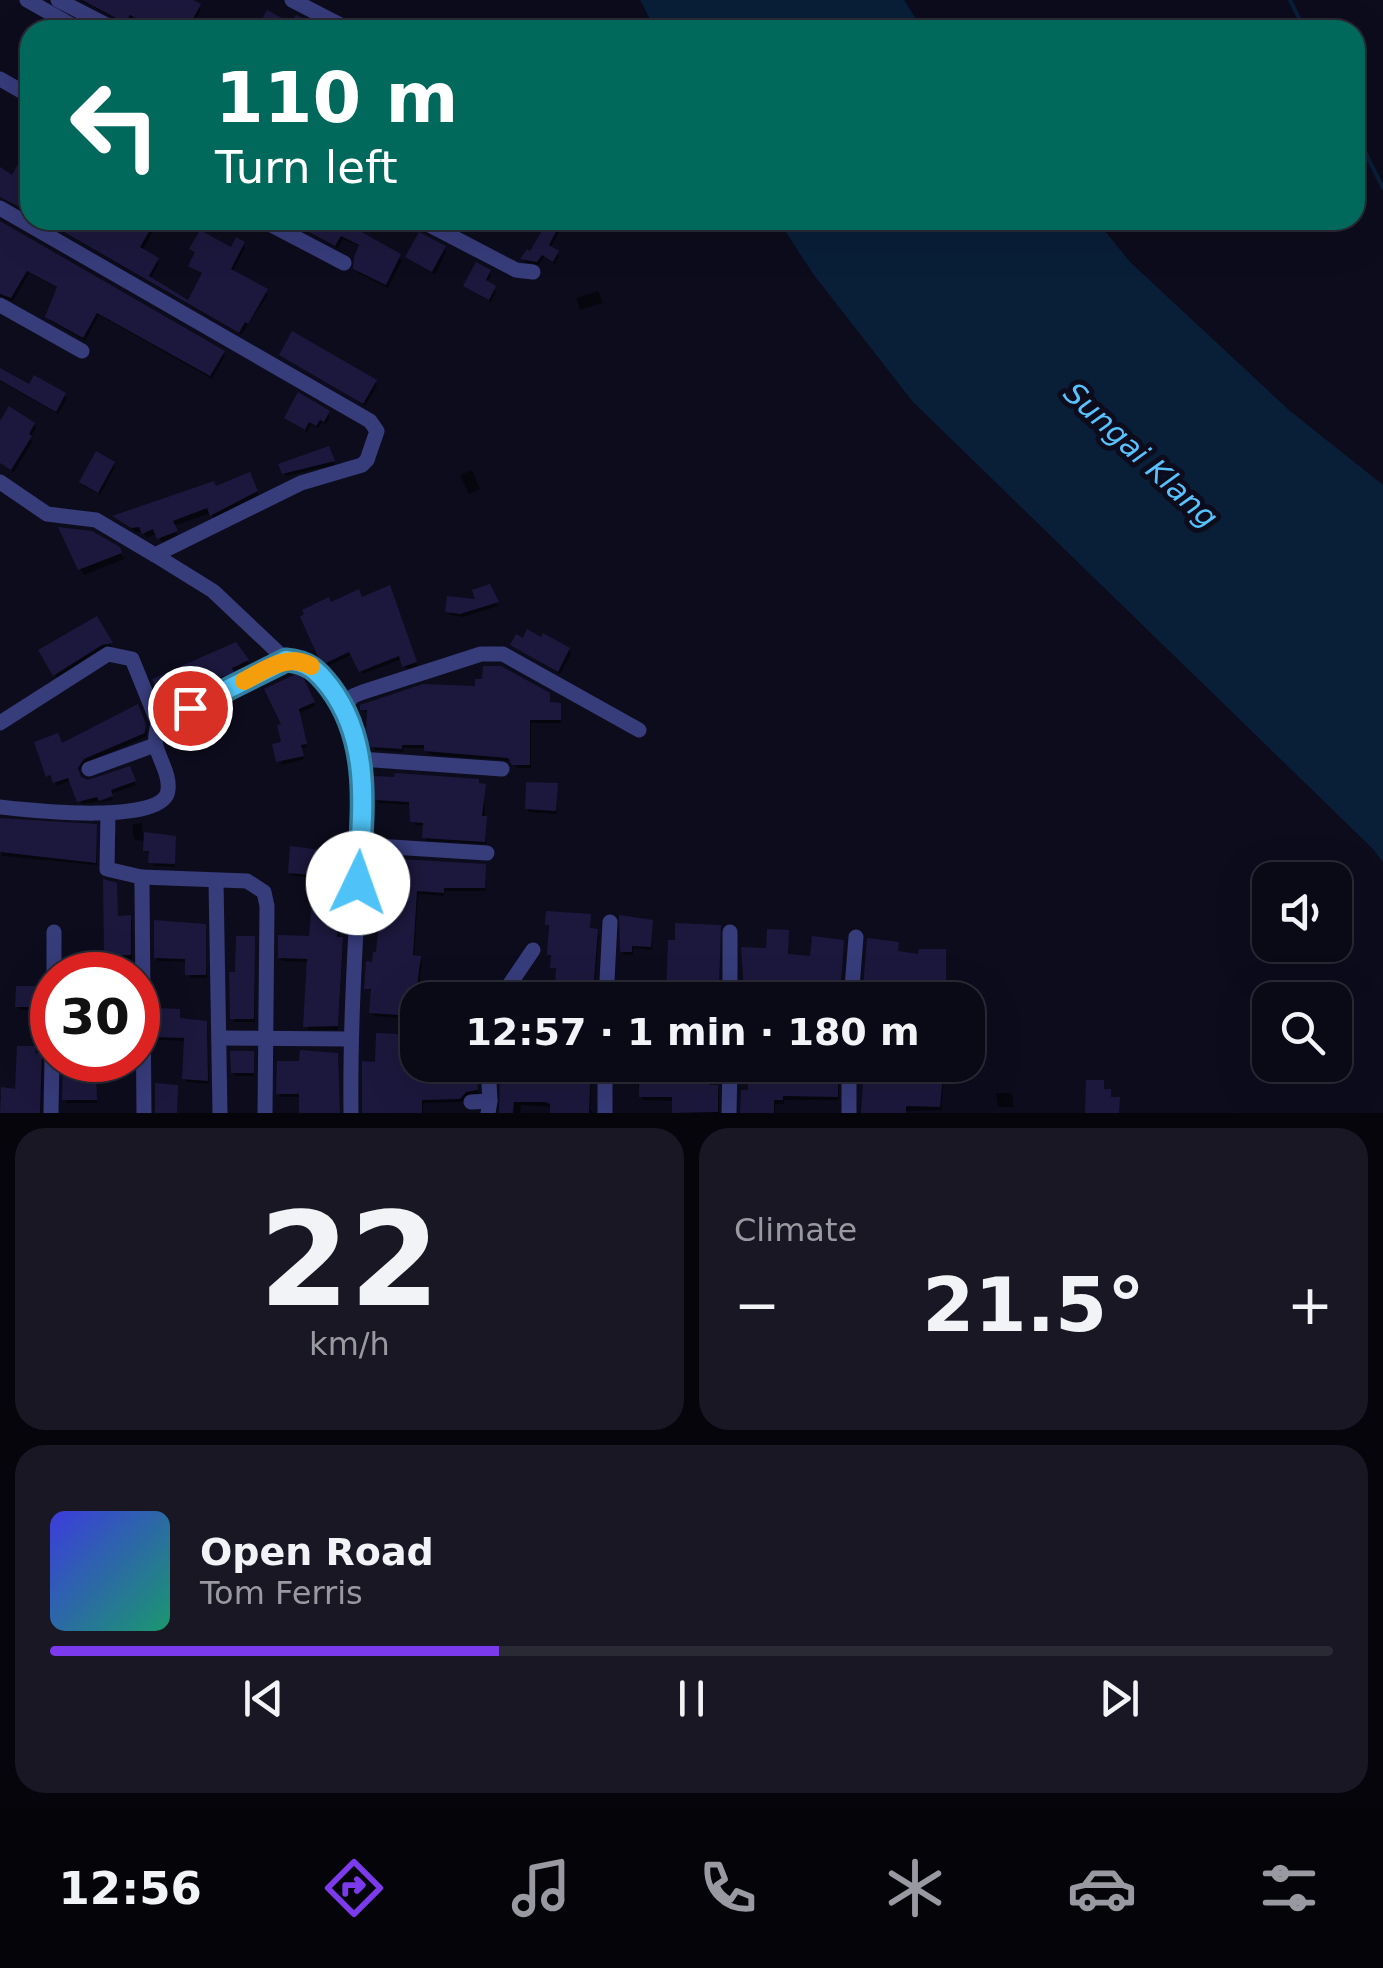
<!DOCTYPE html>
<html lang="en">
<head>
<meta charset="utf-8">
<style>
	body { margin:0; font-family:"DejaVu Sans",sans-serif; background:#181723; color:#f1f3f6; height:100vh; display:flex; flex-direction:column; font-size:38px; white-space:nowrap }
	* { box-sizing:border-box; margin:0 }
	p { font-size:32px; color:#999aa1 }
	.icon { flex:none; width:55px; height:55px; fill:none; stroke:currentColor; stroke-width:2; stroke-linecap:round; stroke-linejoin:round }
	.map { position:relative; height:1113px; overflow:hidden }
	.panel { display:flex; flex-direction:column; gap:15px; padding:15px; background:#06050c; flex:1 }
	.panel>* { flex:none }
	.top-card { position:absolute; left:20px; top:20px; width:1345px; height:210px; border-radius:30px; box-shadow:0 10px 40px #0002,0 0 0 2px #2a2a35; background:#00695c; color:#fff; overflow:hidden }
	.buttons { position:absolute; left:1252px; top:862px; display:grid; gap:20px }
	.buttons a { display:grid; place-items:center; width:100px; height:100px; border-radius:20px; background:#0a0916; box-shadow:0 10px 40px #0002,0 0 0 2px #2a2a35; font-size:50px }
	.speed { position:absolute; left:30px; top:952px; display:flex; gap:20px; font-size:50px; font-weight:700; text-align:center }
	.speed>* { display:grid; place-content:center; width:130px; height:130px; border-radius:50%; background:#0a0916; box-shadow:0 10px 40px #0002,0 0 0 2px #2a2a35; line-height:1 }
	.speed .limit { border:15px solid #d22; background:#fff; color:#111 }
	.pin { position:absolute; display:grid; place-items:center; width:85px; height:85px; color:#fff; margin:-42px; border:5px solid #fff; border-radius:50%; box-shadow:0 2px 10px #0007 }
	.me { position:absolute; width:110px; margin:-55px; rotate:3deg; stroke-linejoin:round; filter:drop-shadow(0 0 8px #0008) }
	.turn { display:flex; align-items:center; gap:35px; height:210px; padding:0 30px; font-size:45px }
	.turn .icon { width:130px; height:130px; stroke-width:2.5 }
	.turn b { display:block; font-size:70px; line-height:85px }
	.big { font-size:75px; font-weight:700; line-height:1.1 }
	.panel .tile { flex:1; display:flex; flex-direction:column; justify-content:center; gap:15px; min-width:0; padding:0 35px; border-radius:30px; background:#181723 }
	.panel .dial { align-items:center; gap:0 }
	.dial b { font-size:130px; line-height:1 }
	.song { display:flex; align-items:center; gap:30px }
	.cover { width:120px; height:120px; border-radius:15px; background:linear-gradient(135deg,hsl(240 70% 55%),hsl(160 70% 35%)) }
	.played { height:10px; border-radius:5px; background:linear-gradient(90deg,#7c3aed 35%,#2a2a35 35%) }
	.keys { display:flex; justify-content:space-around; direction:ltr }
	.heat { display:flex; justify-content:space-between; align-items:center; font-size:55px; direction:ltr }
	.panel .tiles { flex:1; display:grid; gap:15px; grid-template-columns:1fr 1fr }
	.tile:last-child { grid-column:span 2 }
	.trip { position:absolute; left:400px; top:982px; width:585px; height:100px; border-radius:30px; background:#0a0916; box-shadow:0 10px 40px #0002,0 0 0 2px #2a2a35; font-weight:700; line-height:100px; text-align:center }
	.dock { display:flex; height:160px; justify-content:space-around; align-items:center; background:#040409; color:#999aa1 }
	.dock .icon { width:70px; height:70px }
	.dock .active { color:#7c3aed }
	.dock b { font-size:45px; color:#f1f3f6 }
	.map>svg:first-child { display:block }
	.water { fill:#091f38 }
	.shadow { fill:#0007 }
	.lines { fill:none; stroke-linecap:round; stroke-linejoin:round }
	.stream { stroke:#091f38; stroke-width:4 }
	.building { fill:#1c183d }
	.street { stroke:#373c7b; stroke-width:15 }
	.route-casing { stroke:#337fa1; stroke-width:25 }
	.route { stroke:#4fc3f7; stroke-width:18 }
	.slow { stroke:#f59e0b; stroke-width:18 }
	.labels { text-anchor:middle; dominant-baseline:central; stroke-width:10; stroke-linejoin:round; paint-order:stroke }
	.water-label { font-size:30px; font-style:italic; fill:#57c2fd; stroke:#0d0c1d }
</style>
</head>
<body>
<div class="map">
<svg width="1383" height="1113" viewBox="0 0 1383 1113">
	<rect width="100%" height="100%" fill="#0d0c1d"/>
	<!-- water -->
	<g class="water">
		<path d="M640 0H904L923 30H656Z"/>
		<path d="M778 220H1096L1130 262 1290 411 1383 485V862L1372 848 913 402 814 275Z"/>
	</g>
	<!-- shadow -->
	<g class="shadow">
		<path d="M80 0H188L201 10 190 30H155L132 17 127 25Z"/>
		<path d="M42 220H90L117 236 126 220H138L151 227 153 231 142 251 159 263 150 280 189 303 204 275 191 266 197 254 192 249 232 250 243 244 245 248 232 272 268 295 241 335Z"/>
		<path d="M284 220H366L360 234 402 260 388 288 358 273 356 269 361 247 343 239 338 248Z"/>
		<path d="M546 220H565L550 249 559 256 555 264 544 257 539 265 525 262 523 259 531 254 545 231Z"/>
		<path d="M0 224 223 352 225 356 212 379 99 315 85 341 50 321 47 317 59 289 29 273 13 301 0 298Z"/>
		<path d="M444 248 446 252 435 274 408 257Z"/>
		<path d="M489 272 491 275 487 284 496 291 491 302 466 286Z"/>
		<path d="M598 291 603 303 580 310 576 298Z"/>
		<path d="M282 355 375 382 377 386 365 406Z"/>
		<path d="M0 371 30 387 64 395 67 399 58 414 0 381Z"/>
		<path d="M328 413 330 417 326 424 322 422 318 428 311 424 307 432 286 418Z"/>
		<path d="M0 425H34L36 428 30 438 32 442 14 472 0 462Z"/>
		<path d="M330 452 334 465 286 476 284 473Z"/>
		<path d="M113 464 115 467 100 495 84 486 82 482Z"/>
		<path d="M472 470 480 489 469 494 460 475Z"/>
		<path d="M252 479 259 497 214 519 211 513 173 526 178 536 162 542 157 533 147 538 143 532H136L115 518Z"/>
		<path d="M118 549 124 559 84 575 80 569Z"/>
		<path d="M489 587 498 606 463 617 450 615 448 612 478 602Z"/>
		<path d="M391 592 417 666 406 669 402 659 363 674 353 654 328 666 303 618 330 605Z"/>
		<path d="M96 620 112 647 104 648 57 678 42 651Z"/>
		<path d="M513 645 569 650 571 654 560 674Z"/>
		<path d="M243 652 249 664 232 672 234 677 226 681 224 678 198 691 200 694 168 710 156 681Z"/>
		<path d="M304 684 315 706 299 713 307 747 301 749 304 759 281 765 285 726Z"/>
		<path d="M548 695 551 705H559L561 709V723H531V768H517L512 761 429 755 426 748H403V752L375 750 370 713 362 710Z"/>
		<path d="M137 707 147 730 146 737 87 762 79 771V777L88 783 131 772 136 785 111 794 113 800 82 804 72 780 57 786 54 778 51 779 37 743 62 746Z"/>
		<path d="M397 779 484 786 486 844 426 841 425 826 415 825 413 821 412 805 379 803 377 799Z"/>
		<path d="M556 786 557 814 529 812 527 809Z"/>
		<path d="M0 820 95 827 97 865 2 856Z"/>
		<path d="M142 823 143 835 174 838 175 867 153 866 151 854 146 850V841L135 840 133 837V824Z"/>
		<path d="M334 854V891L345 898 338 940 343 943 338 1030H308L310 962 282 961 280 958 312 938 317 878 292 876 290 872Z"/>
		<path d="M484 867 486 891H445L444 896 418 894 414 958 422 962 414 1019 374 1016 373 992 367 988 379 955 381 923H377L371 914 374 870Z"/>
		<path d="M115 885 118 918H130L132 922V959H108L106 956Z"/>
		<path d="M589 916 591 931 599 935 593 1000H550L551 995H557L559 971 553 967 550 954 548 925Z"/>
		<path d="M652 922V950L633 948V955H624L622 951Z"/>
		<path d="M204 926 207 978H190L188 962 158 961 156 958Z"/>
		<path d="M720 928V1000H671L670 943Z"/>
		<path d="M787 932 789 957 812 959 843 943 841 1000H747V966Z"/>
		<path d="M254 939 255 1022H234L238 974Z"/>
		<path d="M68 965 95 966 97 975H67Z"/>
		<path d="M40 988 42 1010H20L18 1007Z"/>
		<path d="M179 1011 181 1021 206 1023 208 1027 209 1084 187 1082 185 1079 186 1041 159 1040 157 1036Z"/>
		<path d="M34 1049 36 1056 43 1060 41 1113H0V1095L17 1091Z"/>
		<path d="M252 1053 254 1076H235L233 1072Z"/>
		<path d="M337 1055 340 1113H301L302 1097H281L279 1093 301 1064Z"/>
		<path d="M365 1064 481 1065 477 1069 479 1094 468 1095 462 1102 423 1103V1113H365Z"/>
		<path d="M531 1065H593L590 1109 594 1113H553V1107L521 1105 520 1113H502L504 1100 531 1070Z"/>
		<path d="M640 1065H711V1087H717L719 1091V1113H675V1101L643 1100 637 1082Z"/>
		<path d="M743 1065H825V1071L836 1072 839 1076V1100H784V1104H775V1113H743V1093H750V1068Z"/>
		<path d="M874 1065H945L941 1110 864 1113 863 1098Z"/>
		<path d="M95 1069 97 1103H67L65 1100Z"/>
		<path d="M996 1093H1012L1014 1107H998Z"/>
	</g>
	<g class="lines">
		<!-- stream -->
		<g class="stream">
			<path d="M1290 0 1305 30"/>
			<path d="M1355 132 1383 188"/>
		</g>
	</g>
	<!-- building -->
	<g class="building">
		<path d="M82 0H193L201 4 187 30H157L130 15 125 23Z"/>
		<path d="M267 10 291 23 296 15 318 26 316 30H257Z"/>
		<path d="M30 142V212L0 197V167L12 175Z"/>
		<path d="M43 220H94L116 232 123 220H143L153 225 140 247 159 258 149 276 188 300 202 273 188 266 195 252 189 249 200 230 231 247 236 237 245 242 231 269 268 289 248 324 245 322 239 333Z"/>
		<path d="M286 220H362L358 230 401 254 386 285 353 269 354 257 359 245 341 236 335 246Z"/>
		<path d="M527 220H562L549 245 559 251 553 262 542 255 537 262 520 259 527 249 530 251 543 229Z"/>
		<path d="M0 221 225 351 210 376 97 313 83 338 45 317 57 287 27 271 11 298 0 294Z"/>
		<path d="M419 232 446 246 432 272 405 257Z"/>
		<path d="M476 262 491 270 486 280 496 286 489 300 463 286Z"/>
		<path d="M292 331 377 380 363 404 279 355Z"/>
		<path d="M0 368 29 384 34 375 66 393 56 412 0 380Z"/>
		<path d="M298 392 330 411 324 422 320 420 316 426 309 422 305 430 284 418Z"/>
		<path d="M9 406 35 423 29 434 32 436 11 470 0 463V421Z"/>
		<path d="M329 446 335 461 282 474 278 464Z"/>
		<path d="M96 451 115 462 98 493 79 482Z"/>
		<path d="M250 472 258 491 210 516 207 508 173 521 178 531 157 539 153 529 142 534 139 527 131 528 112 516 214 481 216 486Z"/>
		<path d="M58 527 92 531 120 547 122 553 78 570Z"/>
		<path d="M490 584 499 602 460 614 445 612 447 596 475 599 472 590Z"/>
		<path d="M390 585 417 662 402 667 399 656 359 672 349 652 324 664 320 661 300 617 304 614 302 610 329 597 331 602 359 589 362 597Z"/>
		<path d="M97 616 113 643 102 645 53 676 38 650Z"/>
		<path d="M527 629 541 637 543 633 570 648 558 672 510 645 516 634 523 638Z"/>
		<path d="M236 642 249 660 232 668 234 673 208 681 198 686 200 690 164 708 152 679Z"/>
		<path d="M483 666H501L550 693V702L561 703V720H530V765H512L508 758 424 751V745H402V749L370 747 366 731 367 710H360V705L423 684 475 686V679H482Z"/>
		<path d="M296 674 303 677 315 702 299 709 307 744 301 745 304 756 276 762 272 744 281 742 277 725 281 724 264 689Z"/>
		<path d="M138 704 146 724 145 733 84 759 78 768 81 777 88 780 130 766 136 781 111 790 113 796 99 801 97 797 77 802 68 778 53 783 50 775 46 777 34 742 58 733 62 743Z"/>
		<path d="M395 773 479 779V783L486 784 482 816H487L485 842 422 838 423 823 410 822 409 802 374 800 373 776 394 777Z"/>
		<path d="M526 782 558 783 556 811 525 809Z"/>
		<path d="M0 818 97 824 96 863 0 852Z"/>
		<path d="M144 832 176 836 175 864 148 863 149 851H143Z"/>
		<path d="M290 846 336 852 333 888 345 892 337 937H343L338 1026 303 1027 307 959 278 958V935L309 936 314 878 312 875 288 873Z"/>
		<path d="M380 858 486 864 485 888H444V893L417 891 413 955 421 956 413 1016 369 1013 371 989H364L366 961 372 962 373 952H376L379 920H372L373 915H368L369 891 371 869 379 864Z"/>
		<path d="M103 879 117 883 118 916 131 915V955L104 956Z"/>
		<path d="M546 911 591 914 590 928 598 929 593 994 576 992 575 1000H554L556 968H550L551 955H547L549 925H545Z"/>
		<path d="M619 915 653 920 651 947 632 946V952H620Z"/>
		<path d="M154 920 206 924V975H185V959L154 958Z"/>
		<path d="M675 923 721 925 719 991 685 990V1000L666 999 668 940H675Z"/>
		<path d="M767 929 789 930 788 954 810 956 812 936 844 940 840 1000H775V989H744L741 947 766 948Z"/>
		<path d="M236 936H255L254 1019H230L229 972H235Z"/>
		<path d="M867 938 899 942 898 951 918 954 919 949H946V1000H862Z"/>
		<path d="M16 986H41V1007H15Z"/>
		<path d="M155 1008 180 1009V1018L207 1021 208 1081 182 1079 184 1038 155 1037Z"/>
		<path d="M376 1033 418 1035V1065H477L478 1090 466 1092 460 1099 422 1100V1113H362V1061L375 1062Z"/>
		<path d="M17 1046H36L35 1053 42 1054 40 1113H0L1 1087 15 1089Z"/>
		<path d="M300 1050 338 1053 340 1113H299V1094H276L277 1061H299Z"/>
		<path d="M230 1051H254V1073H231Z"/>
		<path d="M529 1065H591L589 1113H550V1104L545 1102H514L513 1113H499L500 1074H505V1068H529Z"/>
		<path d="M639 1065H710V1085H718V1112L672 1113V1097H639V1083H635V1068Z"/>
		<path d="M747 1065H824V1069H838V1097L783 1096V1100H774V1113H740L741 1090H748Z"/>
		<path d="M864 1065H944L940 1107 906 1106V1113H861Z"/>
		<path d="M63 1067H96L97 1100H62Z"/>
		<path d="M1086 1080H1104V1089H1111V1097H1120L1119 1113H1085Z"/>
		<path d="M155 1083 178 1085 177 1113H155Z"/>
	</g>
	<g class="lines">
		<!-- street -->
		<g class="street">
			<path d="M27 0 80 30"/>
			<path d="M58 0 116 30"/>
			<path d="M292 0 350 30"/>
			<path d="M0 79 30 96"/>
			<path d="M0 208 370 421 377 431 367 460 362 465 301 483 155 555 96 520 47 514 0 482"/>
			<path d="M262 220 344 263"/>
			<path d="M420 220 516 270 533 272"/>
			<path d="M0 305 82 351"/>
			<path d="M155 555 213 591 286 660"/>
			<path d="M345 706 353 696 363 692 481 654H503L639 730"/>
			<path d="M0 723 108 654 132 659 158 723"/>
			<path d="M360 759 502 769"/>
			<path d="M89 769 155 745"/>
			<path d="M0 807C27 810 165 826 168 790 170 775 160 761 156 746 154 740 157 730 158 723L286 660C318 662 343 695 353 725 370 777 361 838 358 892 354 966 350 1039 351 1113"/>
			<path d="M108 813 107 869 141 877 142 886 144 1113"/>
			<path d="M360 845 487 853"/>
			<path d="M141 877 247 881 264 892 267 906 265 1113"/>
			<path d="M216 881 220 1113"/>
			<path d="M730 932V1000"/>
			<path d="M54 975V932"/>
			<path d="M499 1000 533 950"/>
			<path d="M606 1000 610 922"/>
			<path d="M851 1000 856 937"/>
			<path d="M221 1038 350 1039"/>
			<path d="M488 1065 490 1101"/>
			<path d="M605 1065V1113"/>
			<path d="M849 1065V1113"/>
			<path d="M471 1102 490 1101 488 1113"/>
			<path d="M51 1113 52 1059"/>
			<path d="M729 1113 730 1065"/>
		</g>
	</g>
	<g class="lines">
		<!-- route casing -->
		<g class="route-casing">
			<path id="route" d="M190 708 286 660C308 662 317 670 330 687 373 744 362 815 358 883"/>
		</g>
		<!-- route -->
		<use href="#route" class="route"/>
		<!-- slow -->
		<path class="slow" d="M244 681C265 670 287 653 311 666"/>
	</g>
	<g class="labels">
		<!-- water labels -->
		<g class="water-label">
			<text transform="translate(1141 455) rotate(43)">Sungai Klang</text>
		</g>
	</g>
</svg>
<div class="buttons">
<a><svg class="icon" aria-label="sound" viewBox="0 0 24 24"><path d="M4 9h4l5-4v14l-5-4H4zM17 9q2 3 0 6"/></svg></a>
<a><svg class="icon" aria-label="search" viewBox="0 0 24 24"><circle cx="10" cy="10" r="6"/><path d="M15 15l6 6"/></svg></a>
</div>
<div class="speed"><div class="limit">30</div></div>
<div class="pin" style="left:190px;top:708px;background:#d93025"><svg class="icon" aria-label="arrive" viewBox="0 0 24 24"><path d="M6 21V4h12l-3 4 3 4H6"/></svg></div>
<svg class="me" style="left:358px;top:883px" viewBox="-20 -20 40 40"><circle r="19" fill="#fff"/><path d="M0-13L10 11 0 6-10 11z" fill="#4fc3f7"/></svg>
<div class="trip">12:57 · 1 min · 180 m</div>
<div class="top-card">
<div class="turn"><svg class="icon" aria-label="left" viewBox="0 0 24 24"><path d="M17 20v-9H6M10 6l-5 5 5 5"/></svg><div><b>110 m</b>Turn left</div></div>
</div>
</div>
<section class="panel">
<div class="tiles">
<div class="tile dial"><b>22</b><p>km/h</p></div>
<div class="tile"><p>Climate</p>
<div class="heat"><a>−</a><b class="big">21.5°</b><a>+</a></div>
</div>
<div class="tile">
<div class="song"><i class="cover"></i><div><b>Open Road</b><p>Tom Ferris</p></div></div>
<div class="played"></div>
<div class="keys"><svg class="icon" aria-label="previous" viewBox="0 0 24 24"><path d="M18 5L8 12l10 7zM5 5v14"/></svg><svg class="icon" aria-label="pause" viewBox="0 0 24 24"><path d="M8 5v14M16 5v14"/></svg><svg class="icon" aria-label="next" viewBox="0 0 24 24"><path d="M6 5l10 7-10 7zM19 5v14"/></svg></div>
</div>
</div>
</section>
<nav class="dock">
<b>12:56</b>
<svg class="icon active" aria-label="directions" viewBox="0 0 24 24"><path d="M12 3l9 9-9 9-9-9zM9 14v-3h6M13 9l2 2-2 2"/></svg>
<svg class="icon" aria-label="music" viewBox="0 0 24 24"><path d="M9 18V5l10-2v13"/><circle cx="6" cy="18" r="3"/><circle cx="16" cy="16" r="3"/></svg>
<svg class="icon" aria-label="phone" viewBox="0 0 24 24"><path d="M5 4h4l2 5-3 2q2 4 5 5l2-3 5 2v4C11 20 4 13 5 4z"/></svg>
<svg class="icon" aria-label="climate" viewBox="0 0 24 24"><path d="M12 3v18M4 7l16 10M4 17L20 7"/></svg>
<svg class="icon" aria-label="car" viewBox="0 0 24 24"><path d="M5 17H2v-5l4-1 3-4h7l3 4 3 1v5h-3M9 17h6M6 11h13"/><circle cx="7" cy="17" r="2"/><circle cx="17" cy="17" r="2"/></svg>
<svg class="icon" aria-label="filters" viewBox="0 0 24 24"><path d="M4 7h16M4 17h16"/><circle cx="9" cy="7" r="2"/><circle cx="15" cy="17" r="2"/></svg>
</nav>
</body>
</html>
